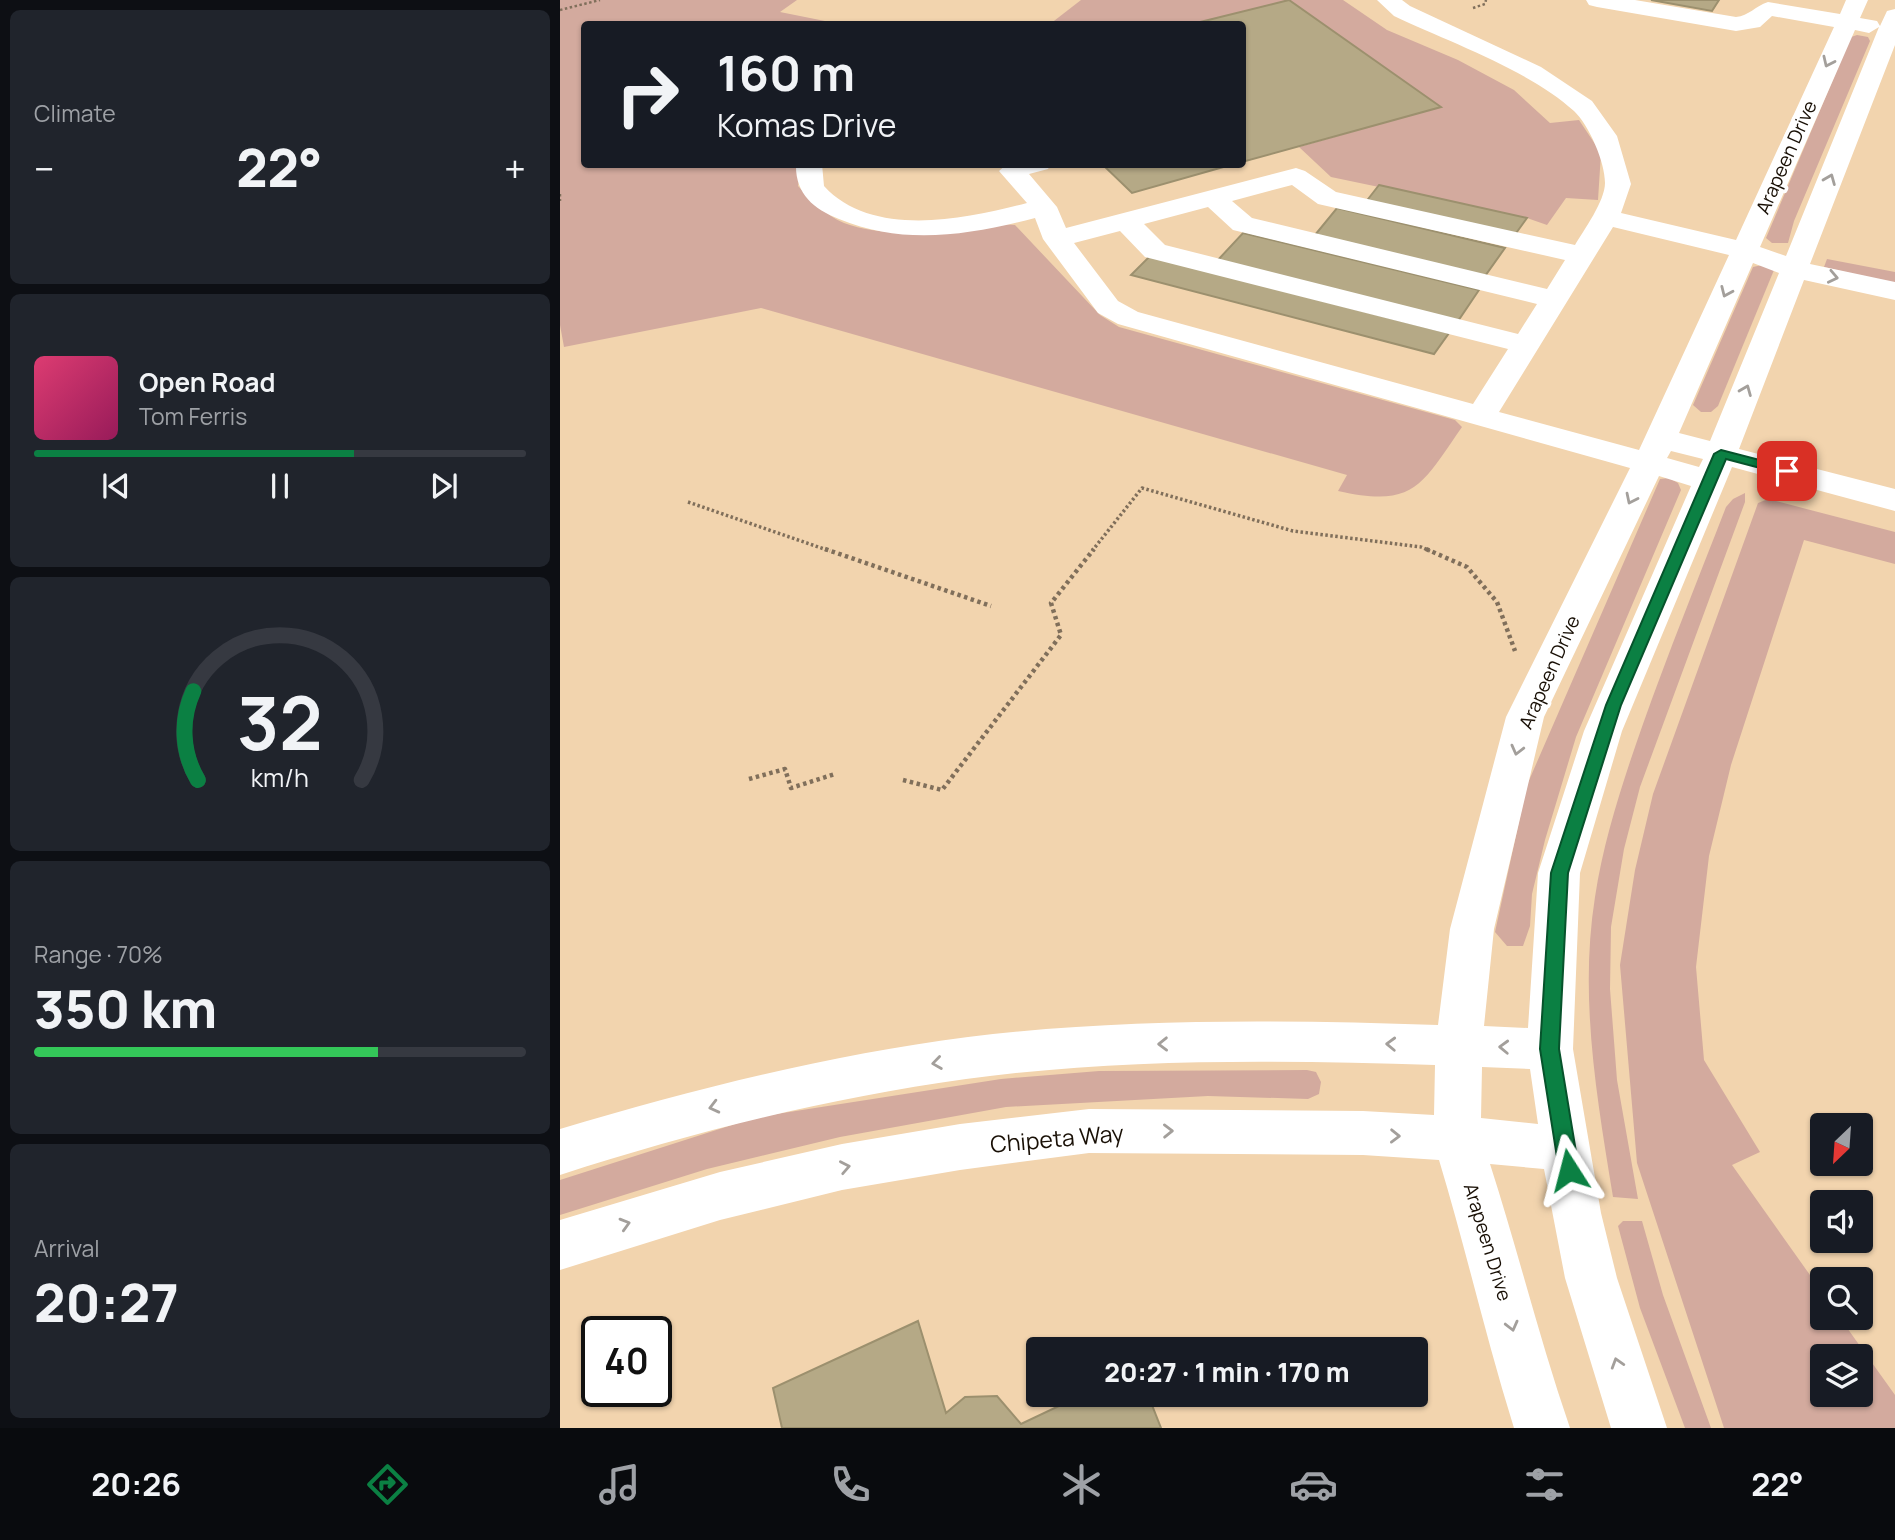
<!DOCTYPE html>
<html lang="en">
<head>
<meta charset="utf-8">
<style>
	body { margin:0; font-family:Manrope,sans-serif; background:#20242c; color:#f1f3f6; height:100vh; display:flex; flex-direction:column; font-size:26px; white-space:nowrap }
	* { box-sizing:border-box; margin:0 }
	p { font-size:23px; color:#9ea1a6 }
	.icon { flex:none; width:38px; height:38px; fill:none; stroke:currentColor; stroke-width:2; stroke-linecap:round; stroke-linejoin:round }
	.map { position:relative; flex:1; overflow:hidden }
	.drawer { display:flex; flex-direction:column; gap:10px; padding:10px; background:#0d0f14; width:560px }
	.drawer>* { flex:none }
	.hud { position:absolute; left:21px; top:21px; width:665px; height:147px; border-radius:7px; box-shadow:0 2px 5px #0004; background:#171b24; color:#f1f3f6; overflow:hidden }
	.needle { width:46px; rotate:205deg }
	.fabs { position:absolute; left:1250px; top:1113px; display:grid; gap:14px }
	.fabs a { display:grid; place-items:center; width:63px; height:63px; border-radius:7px; background:#171b24; box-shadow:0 2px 5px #0004; font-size:35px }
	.speed { position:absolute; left:21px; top:1316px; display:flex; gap:14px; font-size:35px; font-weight:700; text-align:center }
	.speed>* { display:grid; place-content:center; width:91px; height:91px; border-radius:50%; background:#171b24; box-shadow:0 2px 5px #0004; line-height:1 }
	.speed .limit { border:4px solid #111; border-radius:10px; background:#fff; color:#111 }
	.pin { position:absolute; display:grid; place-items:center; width:60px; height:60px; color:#fff; margin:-30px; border-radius:14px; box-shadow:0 4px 10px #0006 }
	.me { position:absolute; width:77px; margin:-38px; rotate:351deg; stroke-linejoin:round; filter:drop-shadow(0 0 5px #0008) }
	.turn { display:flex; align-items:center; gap:24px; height:147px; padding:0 21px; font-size:32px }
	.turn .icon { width:91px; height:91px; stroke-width:2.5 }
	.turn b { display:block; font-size:49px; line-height:60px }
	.big { font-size:52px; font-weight:800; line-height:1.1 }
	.drawer .widget { flex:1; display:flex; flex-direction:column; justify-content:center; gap:10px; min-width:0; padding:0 24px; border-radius:10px; background:#20242c }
	.drawer .dial { align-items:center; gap:0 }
	.dial svg { height:182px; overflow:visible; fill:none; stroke:#363941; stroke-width:7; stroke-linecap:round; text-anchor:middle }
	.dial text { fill:#f1f3f6; stroke:none }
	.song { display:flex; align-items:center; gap:21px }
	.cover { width:84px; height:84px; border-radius:10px; background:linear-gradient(135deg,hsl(340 70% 55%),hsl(330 70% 35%)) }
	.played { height:7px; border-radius:4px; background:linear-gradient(90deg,#0b8043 65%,#363941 65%) }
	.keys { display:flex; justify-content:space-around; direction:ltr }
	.heat { display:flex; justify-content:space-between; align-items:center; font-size:38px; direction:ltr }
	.charge { height:10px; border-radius:5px; background:linear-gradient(90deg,#34c759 70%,#363941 0) }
	.trip { position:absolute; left:466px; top:1337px; width:402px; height:70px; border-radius:7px; background:#171b24; box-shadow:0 2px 5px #0004; font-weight:800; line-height:70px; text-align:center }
	.tabs { display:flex; height:112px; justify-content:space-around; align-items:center; background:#090b0e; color:#9ea1a6 }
	.tabs .icon { width:49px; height:49px }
	.tabs .on { color:#0b8043 }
	.tabs b { font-size:32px; color:#f1f3f6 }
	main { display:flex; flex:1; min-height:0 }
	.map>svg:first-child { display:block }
	.built { fill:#f2d4ae; fill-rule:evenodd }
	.green { fill:#d3aa9e; fill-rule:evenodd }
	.building { fill:#b5a986; stroke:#9c906e; stroke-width:2 }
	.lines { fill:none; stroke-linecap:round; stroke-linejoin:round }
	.path-far2 { stroke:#806f5b; stroke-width:2.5; stroke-dasharray:2.5 2.5; stroke-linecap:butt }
	.path-far1 { stroke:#806f5b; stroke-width:3.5; stroke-dasharray:2.5 2.5; stroke-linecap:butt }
	.path { stroke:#806f5b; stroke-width:4.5; stroke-dasharray:3.5 3.5; stroke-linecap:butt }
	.minor { fill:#fff; fill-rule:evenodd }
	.oneway { stroke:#a39f9b }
	.route { fill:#0b8043; stroke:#07532c; stroke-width:2 }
	.labels { text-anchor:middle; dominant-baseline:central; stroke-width:7; stroke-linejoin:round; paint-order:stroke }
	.street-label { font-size:19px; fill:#180f05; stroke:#fff }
	.near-street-label { font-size:23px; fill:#180f05; stroke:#fff }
</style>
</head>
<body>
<main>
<section class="drawer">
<div class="widget"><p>Climate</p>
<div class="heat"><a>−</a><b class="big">22°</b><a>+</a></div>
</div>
<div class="widget">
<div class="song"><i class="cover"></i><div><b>Open Road</b><p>Tom Ferris</p></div></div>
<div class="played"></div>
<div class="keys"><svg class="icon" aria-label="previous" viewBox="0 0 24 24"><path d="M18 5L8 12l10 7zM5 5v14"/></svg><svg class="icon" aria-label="pause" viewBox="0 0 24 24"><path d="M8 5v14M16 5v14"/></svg><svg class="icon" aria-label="next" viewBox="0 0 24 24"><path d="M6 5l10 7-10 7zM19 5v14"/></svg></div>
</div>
<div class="widget dial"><svg viewBox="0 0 100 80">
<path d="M14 69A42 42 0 1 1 86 69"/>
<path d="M14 69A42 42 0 0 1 12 30" stroke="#0b8043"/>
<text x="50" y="56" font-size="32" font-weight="700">32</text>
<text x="50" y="72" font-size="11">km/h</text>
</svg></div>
<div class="widget"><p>Range · 70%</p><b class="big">350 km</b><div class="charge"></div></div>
<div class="widget"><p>Arrival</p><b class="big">20:27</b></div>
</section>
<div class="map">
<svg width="1335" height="1428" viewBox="0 0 1335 1428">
	<rect width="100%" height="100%" fill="#f8debf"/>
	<!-- built -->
	<path class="built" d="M0 0H1335V1428H0ZM24 24H682V164H24ZM1262 1125H1300V1164H1262ZM1262 1202H1300V1241H1262ZM1262 1279H1300V1318H1262ZM37 1332H96V1391H37ZM478 1349H856V1395H478ZM1262 1356H1300V1395H1262Z"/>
	<!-- green -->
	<g class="green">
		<path d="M0 0H237L220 12 280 24H24V164L241 165 238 186C251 200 265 215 284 223 331 241 390 227 440 224L455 225 540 315 559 327 895 420 902 427C861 486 854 508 778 491L787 475 201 308 4 347 0 325Z"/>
		<path d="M521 0H729L632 24H490Z"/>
		<path d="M729 0H783L827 30 898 60 954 90 990 123 1019 120 1041 153 1038 200 1006 198 987 225 967 218 771 177 739 147 880 107Z"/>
		<path d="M1297 35 1308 37 1310 41 1234 221 1228 243H1212L1206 238 1291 37Z"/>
		<path d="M1267 259 1335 272V284L1264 267Z"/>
		<path d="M1202 265 1214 270 1158 406 1151 412H1141L1133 405 1193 267Z"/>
		<path d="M1109 478 1118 483 1121 490 1016 737 985 840 972 894 970 926 963 946H947L935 932 967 785 1100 479Z"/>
		<path d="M1185 493V502L1080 787 1064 849 1051 927 1050 989 1057 1080 1078 1199 1053 1197C1037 1098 1019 998 1035 897 1044 838 1063 781 1083 724 1109 651 1138 579 1166 507L1173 499Z"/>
		<path d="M1208 499 1335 532V564L1244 540 1171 765 1149 856 1136 967 1144 1060 1200 1152 1172 1165 1262 1292V1318H1280L1335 1395V1428H1164L1077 1163 1060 965 1075 870 1093 794 1198 503ZM1262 1356H1300V1395H1262Z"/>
		<path d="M747 1070 756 1072 761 1082 759 1094 748 1099 648 1096 446 1107 280 1137 147 1169 0 1215V1180L197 1117 441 1079 539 1071Z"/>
		<path d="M1063 1221H1082L1103 1295 1151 1428H1125L1080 1308 1058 1226Z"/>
	</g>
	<!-- building -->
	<g class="building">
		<path d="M729 0 881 107 682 162V24H632Z"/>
		<path d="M1091 0H1159L1152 11Z"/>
		<path d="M542 164H674L572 193Z"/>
		<path d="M819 185 967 218 954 236 805 203Z"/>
		<path d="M777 208 945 248 925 276 755 235Z"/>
		<path d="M683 233 919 290 898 321 657 261Z"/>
		<path d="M590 256 889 333 874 354 571 275Z"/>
		<path d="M358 1321 386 1413 405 1397 437 1396 461 1424 522 1395H588L601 1428H222L213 1388Z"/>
	</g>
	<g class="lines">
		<!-- path-far2 -->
		<g class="path-far2">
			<path d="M913 8 925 4 926 0"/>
			<path d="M0 10 40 0"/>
			<path d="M0 194V201"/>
		</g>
		<!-- path-far1 -->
		<g class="path-far1">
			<path d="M128 502 270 551"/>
			<path d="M532 551 582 488 733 531 861 547 870 551"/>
		</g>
		<!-- path -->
		<g class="path">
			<path d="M265 549 431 606"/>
			<path d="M866 549 907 567 937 602 955 651"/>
			<path d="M189 779 225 769 231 788 275 774"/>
			<path d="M343 780 382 790 501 635 491 603 534 549"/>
		</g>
		<!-- minor -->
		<path class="minor" d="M817 0H842L850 6 981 67 1032 101 1057 136 1071 184 1061 213 1176 240 1274 27 1212 16 1200 27 1176 31 1037 7 1029 5 1026 0H1075L1176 17C1189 16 1195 6 1208 2L1280 14 1286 0H1308L1300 18 1317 21 1320 26 1327 11 1335 9V45L1250 264 1335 282V300L1244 280 1179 449 1335 489V511L1172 467 1062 731 1020 873 1013 1049 1041 1213 1057 1278 1107 1428H1051L1005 1278 984 1169 930 1164C958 1251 980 1341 1010 1428H954C926 1339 906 1249 879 1160L803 1155 529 1153 400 1170 282 1190 160 1220 0 1270V1220L160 1172 282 1144 400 1124 529 1109 803 1111 874 1115 875 1065C719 1060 561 1058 406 1079 268 1098 133 1132 0 1175V1129C133 1089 269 1055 408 1037 564 1018 722 1020 878 1025L890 929 946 717 1070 468 558 324 538 313 483 239 475 218C409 235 344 246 279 219 253 209 235 193 236 164H262L264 186C312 239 407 219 467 203L439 171 447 164H491L488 169 469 174 497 207 506 228 736 168 745 171 776 192 1015 245C1024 230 1045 201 1045 183 1045 162 1029 125 1014 111 969 70 889 42 834 16ZM1319 27 1226 256 1200 247 1295 30 1309 33ZM732 185 758 204 1005 260 987 289 692 218 672 201ZM648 207 673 230 977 304 958 334 605 245 584 224ZM1053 227 1169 255 1079 450 939 412ZM560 231 585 257 948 349 913 404 578 312 558 301 514 243ZM1193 263 1219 273 1150 441 1119 433ZM1111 451 1143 459 1139 467 1107 458ZM1099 476 1131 486 1024 731 978 873 968 1028 924 1026 934 929 984 717ZM922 1067 970 1069 978 1124 921 1118Z"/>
	</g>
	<!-- one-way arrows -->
	<defs><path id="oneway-chevron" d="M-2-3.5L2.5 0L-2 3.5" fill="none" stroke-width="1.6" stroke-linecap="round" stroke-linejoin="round" transform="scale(1.75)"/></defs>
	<g class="oneway">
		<use href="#oneway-chevron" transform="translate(1268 62) rotate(115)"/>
		<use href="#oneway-chevron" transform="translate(1270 179) rotate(-68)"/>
		<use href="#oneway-chevron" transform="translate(1273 277) rotate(12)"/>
		<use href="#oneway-chevron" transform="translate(1166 292) rotate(114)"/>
		<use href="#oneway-chevron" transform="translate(1186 390) rotate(-68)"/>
		<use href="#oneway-chevron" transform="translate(1071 499) rotate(116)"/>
		<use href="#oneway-chevron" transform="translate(957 750) rotate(104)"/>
		<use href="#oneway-chevron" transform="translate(603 1044) rotate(179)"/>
		<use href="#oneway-chevron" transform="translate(831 1044) rotate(-178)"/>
		<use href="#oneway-chevron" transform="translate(944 1047) rotate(-178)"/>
		<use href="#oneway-chevron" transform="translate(377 1063) rotate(172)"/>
		<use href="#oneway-chevron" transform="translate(154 1107) rotate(166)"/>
		<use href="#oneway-chevron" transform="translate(608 1131) rotate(-1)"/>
		<use href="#oneway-chevron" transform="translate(835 1136) rotate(1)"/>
		<use href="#oneway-chevron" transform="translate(285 1167) rotate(-11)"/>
		<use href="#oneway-chevron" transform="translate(65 1224) rotate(-16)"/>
		<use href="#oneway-chevron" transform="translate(952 1326) rotate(76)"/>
		<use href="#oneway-chevron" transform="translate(1057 1363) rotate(-107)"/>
	</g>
	<!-- route -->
	<path class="route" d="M1161 450 1231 468 1233 471 1227 475 1166 459 1061 705 1008 873 999 1049 1019 1170 1016 1177 1009 1180 1002 1177 999 1170 980 1049 991 873 1046 705 1154 454Z"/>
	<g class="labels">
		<!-- street labels -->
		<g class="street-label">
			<text transform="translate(1226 157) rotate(-66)">Arapeen Drive</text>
			<text transform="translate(989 672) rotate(-66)">Arapeen Drive</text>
			<text transform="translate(928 1242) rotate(73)">Arapeen Drive</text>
		</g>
		<!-- near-street labels -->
		<g class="near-street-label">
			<text transform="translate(497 1138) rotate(-5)">Chipeta Way</text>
		</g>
	</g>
</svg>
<div class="fabs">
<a><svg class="needle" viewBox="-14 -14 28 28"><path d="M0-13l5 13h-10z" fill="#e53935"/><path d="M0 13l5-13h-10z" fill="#9ea1a6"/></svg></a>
<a><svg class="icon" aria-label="sound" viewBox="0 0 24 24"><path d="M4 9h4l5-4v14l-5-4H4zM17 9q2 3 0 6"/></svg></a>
<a><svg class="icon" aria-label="search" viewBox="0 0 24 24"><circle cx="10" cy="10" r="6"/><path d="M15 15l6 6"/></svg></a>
<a><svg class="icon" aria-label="layers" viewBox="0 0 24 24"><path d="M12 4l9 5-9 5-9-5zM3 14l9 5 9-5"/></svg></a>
</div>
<div class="speed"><div class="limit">40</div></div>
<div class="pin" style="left:1227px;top:471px;background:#d93025"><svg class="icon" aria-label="arrive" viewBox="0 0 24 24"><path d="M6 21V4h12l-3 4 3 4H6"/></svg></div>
<svg class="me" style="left:1009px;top:1170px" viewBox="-20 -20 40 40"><path d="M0-17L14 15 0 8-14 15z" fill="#0b8043" stroke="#fff" stroke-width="4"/></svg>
<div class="trip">20:27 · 1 min · 170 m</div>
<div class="hud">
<div class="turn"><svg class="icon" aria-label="right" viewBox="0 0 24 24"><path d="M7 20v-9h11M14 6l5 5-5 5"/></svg><div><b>160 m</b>Komas Drive</div></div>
</div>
</div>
</main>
<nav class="tabs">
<b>20:26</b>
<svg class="icon on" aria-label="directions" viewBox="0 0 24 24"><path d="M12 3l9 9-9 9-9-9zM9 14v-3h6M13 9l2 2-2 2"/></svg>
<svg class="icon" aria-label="music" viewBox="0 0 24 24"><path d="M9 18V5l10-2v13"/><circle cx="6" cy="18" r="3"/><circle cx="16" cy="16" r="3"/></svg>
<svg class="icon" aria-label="phone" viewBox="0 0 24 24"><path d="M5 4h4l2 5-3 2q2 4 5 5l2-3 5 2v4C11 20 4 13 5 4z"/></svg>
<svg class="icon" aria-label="climate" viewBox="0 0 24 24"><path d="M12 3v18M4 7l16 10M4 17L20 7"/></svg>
<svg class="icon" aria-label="car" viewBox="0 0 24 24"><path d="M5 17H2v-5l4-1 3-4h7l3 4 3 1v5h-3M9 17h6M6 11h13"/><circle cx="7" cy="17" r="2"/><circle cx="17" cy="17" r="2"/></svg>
<svg class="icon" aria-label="filters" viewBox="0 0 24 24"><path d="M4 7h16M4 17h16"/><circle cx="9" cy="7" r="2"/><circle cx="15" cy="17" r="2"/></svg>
<b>22°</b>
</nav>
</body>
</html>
